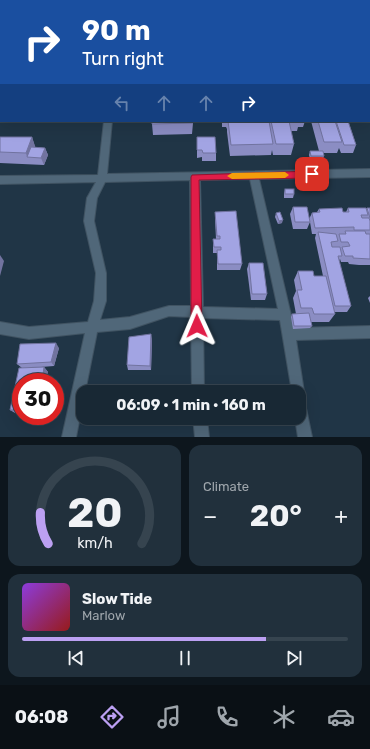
<!DOCTYPE html>
<html lang="en">
<head>
<meta charset="utf-8">
<style>
	body { margin:0; font-family:Rubik,sans-serif; background:#21303c; color:#f1f3f6; height:100vh; display:flex; flex-direction:column; font-size:15px; white-space:nowrap }
	* { box-sizing:border-box; margin:0 }
	p { font-size:13px; color:#9fa6ac }
	.icon { flex:none; width:22px; height:22px; fill:none; stroke:currentColor; stroke-width:2; stroke-linecap:round; stroke-linejoin:round }
	.map { position:relative; height:437px; overflow:hidden }
	.sheet { display:flex; flex-direction:column; gap:8px; padding:8px; background:#0d161d; flex:1 }
	.sheet>* { flex:none }
	.banner { position:absolute; left:0px; top:0px; width:370px; height:122px; box-shadow:0 4px 16px #0002,0 0 0 1px #36444f; background:#1a4fa0; color:#fff; overflow:hidden }
	.speed { position:absolute; left:12px; top:373px; display:flex; gap:8px; font-size:20px; font-weight:700; text-align:center }
	.speed>* { display:grid; place-content:center; width:52px; height:52px; border-radius:50%; background:#182834; box-shadow:0 4px 16px #0002,0 0 0 1px #36444f; line-height:1 }
	.speed .limit { border:6px solid #d22; background:#fff; color:#111 }
	.pin { position:absolute; display:grid; place-items:center; width:34px; height:34px; color:#fff; margin:-17px; border-radius:8px; box-shadow:0 2px 6px #0006 }
	.me { position:absolute; width:44px; margin:-22px; rotate:359deg; stroke-linejoin:round; filter:drop-shadow(0 0 3px #0008) }
	.turn { display:flex; align-items:center; gap:14px; height:84px; padding:0 16px; font-size:18px }
	.turn .icon { width:52px; height:52px; stroke-width:2.5 }
	.turn b { display:block; font-size:28px; line-height:34px }
	.lanes { display:flex; align-items:center; height:38px; padding:0 16px; background:#0003; justify-content:center; gap:20px; direction:ltr }
	.lanes .off { opacity:.35 }
	.big { font-size:30px; font-weight:700; line-height:1.1 }
	.sheet .tile { flex:1; display:flex; flex-direction:column; justify-content:center; gap:6px; min-width:0; padding:0 14px; border-radius:12px; background:#21303c }
	.sheet .dial { align-items:center; gap:0 }
	.dial svg { height:104px; overflow:visible; fill:none; stroke:#36444f; stroke-width:7; stroke-linecap:round; text-anchor:middle }
	.dial text { fill:#f1f3f6; stroke:none }
	.song { display:flex; align-items:center; gap:12px }
	.cover { width:48px; height:48px; border-radius:6px; background:linear-gradient(135deg,hsl(270 70% 55%),hsl(0 70% 35%)) }
	.played { height:4px; border-radius:2px; background:linear-gradient(90deg,#bca0f2 75%,#36444f 75%) }
	.keys { display:flex; justify-content:space-around; direction:ltr }
	.heat { display:flex; justify-content:space-between; align-items:center; font-size:22px; direction:ltr }
	.sheet .tiles { flex:1; display:grid; gap:8px; grid-template-columns:1fr 1fr }
	.tile:last-child { grid-column:span 2 }
	.trip { position:absolute; left:76px; top:385px; width:230px; height:40px; border-radius:12px; background:#182834; box-shadow:0 4px 16px #0002,0 0 0 1px #36444f; font-weight:700; line-height:40px; text-align:center }
	.dock { display:flex; height:64px; justify-content:space-around; align-items:center; background:#0a1015; color:#9fa6ac }
	.dock .icon { width:28px; height:28px }
	.dock .on { color:#bca0f2 }
	.dock b { font-size:18px; color:#f1f3f6 }
	.map>svg:first-child { display:block }
	.built { fill:#244055 }
	.lines { fill:none; stroke-linecap:round; stroke-linejoin:round }
	.street-casing { stroke:#405362; stroke-width:2 }
	.secondary-casing { stroke:#405362; stroke-width:2 }
	.street { fill:#506779; fill-rule:evenodd }
	.secondary { fill:#81797e; fill-rule:evenodd }
	.wall { fill:#8b8dc3 }
	.shaded-wall { fill:#71739f }
	.building { fill:#a2a4e3; stroke:#71739f }
	.route { fill:#e11d48; stroke:#92132f }
	.slow { fill:#f59e0b }
</style>
</head>
<body>
<div class="map">
<svg width="370" height="437" viewBox="0 0 370 437">
	<rect width="100%" height="100%" fill="#203546"/>
	<!-- built -->
	<path class="built" d="M0 0H370V13L369 1H1L0 4Z"/>
	<g class="lines">
		<!-- street casing -->
		<g class="street-casing">
			<g id="street">
				<rect x="369" y="16" width="1" height="4"/>
				<rect x="369" y="76" width="1" height="4"/>
				<path d="M104 121H112L107 174 370 169V177L259 179 294 328 370 326V338L296 340 304 392 303 394 312 437H298L295 418H299V392H292L280 320 203 318 204 392H192L191 317 169 316 130 329 97 332 85 392H83V401L76 437H62L85 333 29 339 0 334V322L29 327 88 322 94 301 96 273 84 221 87 198 96 182 0 184V176L98 175ZM250 179 278 309 203 307 200 180ZM190 180 191 306H169L130 317 100 320 106 301V273L94 221 97 198 105 182Z"/>
				<path d="M193 418H207L209 437H195Z"/>
			</g>
		</g>
		<!-- secondary casing -->
		<g class="secondary-casing">
			<rect id="secondary" x="0" y="20" width="1" height="4"/>
		</g>
		<!-- street -->
		<use href="#street" class="street"/>
		<!-- secondary -->
		<use href="#secondary" class="secondary"/>
	</g>
	<!-- wall -->
	<g class="wall">
		<rect x="369" y="23" width="1" height="12"/>
		<path d="M222 121H305L303 127H298L297 131H291L294 144 291 155H273L272 150 271 155 230 156 227 132V129L226 127H222Z"/>
		<path d="M311 121H348L356 145 353 153H341L339 148 337 153H324V156L323 159 310 160 309 155 310 151H319Z"/>
		<path d="M193 123 192 134 153 135 152 124Z"/>
		<path d="M32 137 35 147 45 148 48 155 44 165 0 163V138Z"/>
		<path d="M197 137 216 153V161H202V157L197 158Z"/>
		<path d="M285 189 294 194 293 198H284V193Z"/>
		<path d="M293 207 309 219 312 213 317 212 319 209 343 212H346L348 208 366 209 367 208H370V265H359L349 264 348 262H341L340 259 339 261 351 306 347 312H334L335 314 329 322H311L312 326 310 328 293 329 291 317 292 314H296L293 298 296 291 294 280 298 271 314 276H323L315 238 316 234H312L310 222 307 229H293L290 214Z"/>
		<path d="M215 212 242 264 240 270H217V253H213V239H216L215 219Z"/>
		<path d="M276 213 282 223 278 224 275 217Z"/>
		<path d="M249 263 267 294 265 300H251L247 269Z"/>
		<path d="M370 296V303L368 298Z"/>
		<path d="M152 339 151 370H128L127 365Z"/>
		<path d="M59 348 54 366 28 368 44 367 48 372 21 382V413H15L10 410 22 368 17 364Z"/>
	</g>
	<!-- shaded-wall -->
	<g class="shaded-wall">
		<path d="M32 137 36 149 27 157 26 153Z"/>
		<path d="M45 148 48 155 44 165 41 158Z"/>
		<path d="M283 220 282 223 278 224 279 221Z"/>
		<path d="M0 255 4 261 0 276Z"/>
		<path d="M151 334 152 339 151 370 150 366Z"/>
		<path d="M56 343 59 348 54 366 51 362Z"/>
		<path d="M44 367 48 372 47 382H42Z"/>
	</g>
	<!-- building -->
	<g class="building">
		<path d="M152 121H193V123L152 124Z"/>
		<path d="M228 121H269L273 144 231 145Z"/>
		<path d="M271 121H289L294 144H276Z"/>
		<path d="M318 121H335L342 142H324Z"/>
		<path d="M336 121H348L356 145H344Z"/>
		<path d="M0 137H32L26 153 0 152Z"/>
		<path d="M197 137H215L216 153H203L202 150H197Z"/>
		<path d="M31 147 45 148 41 158 27 157Z"/>
		<path d="M310 151H323L324 156H311Z"/>
		<rect x="285" y="189" width="9" height="5"/>
		<path d="M293 207H307L310 222H295Z"/>
		<path d="M342 208 343 212H349L348 208H366L368 215H361L362 218H369L370 221V230H354V227L315 228 312 213 320 212 319 209Z"/>
		<path d="M367 208H370V218Z"/>
		<path d="M236 211 242 264H218L217 250H221V247H214L213 239H220V236H217L215 212Z"/>
		<path d="M280 212 283 220 279 221 276 213Z"/>
		<path d="M345 231H365L366 234H370V259L353 258V256H345L342 247 350 246 348 242H341L339 234H346Z"/>
		<path d="M318 232 336 234 338 241 331 242 332 247H340L342 256H338L351 306H335Z"/>
		<path d="M249 263H263L267 294H252Z"/>
		<path d="M298 271H313L314 276H326L335 314H314L312 308H301L297 290H302Z"/>
		<path d="M309 313 312 326H294L292 314Z"/>
		<path d="M151 334 150 366 127 365 129 337Z"/>
		<path d="M56 343 51 362 17 364 20 344Z"/>
		<path d="M44 367 42 382H21V410H10L19 368Z"/>
	</g>
	<!-- route -->
	<path class="route" d="M312 171 316 174 312 178 199 180 202 326 200 330 197 331 193 330 191 326V177L192 175Z"/>
	<!-- slow -->
	<path class="slow" d="M285 172 289 175 285 178 232 179 227 176 232 173Z"/>
</svg>
<div class="speed"><div class="limit">30</div></div>
<div class="pin" style="left:312px;top:174px;background:#d93025"><svg class="icon" aria-label="arrive" viewBox="0 0 24 24"><path d="M6 21V4h12l-3 4 3 4H6"/></svg></div>
<svg class="me" style="left:197px;top:326px" viewBox="-20 -20 40 40"><path d="M0-17L14 15 0 8-14 15z" fill="#e11d48" stroke="#fff" stroke-width="4"/></svg>
<div class="trip">06:09 · 1 min · 160 m</div>
<div class="banner">
<div class="turn"><svg class="icon" aria-label="right" viewBox="0 0 24 24"><path d="M7 20v-9h11M14 6l5 5-5 5"/></svg><div><b>90 m</b>Turn right</div></div>
<div class="lanes"><svg class="icon off" aria-label="left" viewBox="0 0 24 24"><path d="M17 20v-9H6M10 6l-5 5 5 5"/></svg><svg class="icon off" aria-label="ahead" viewBox="0 0 24 24"><path d="M12 20V5M6 11l6-6 6 6"/></svg><svg class="icon off" aria-label="ahead" viewBox="0 0 24 24"><path d="M12 20V5M6 11l6-6 6 6"/></svg><svg class="icon" aria-label="right" viewBox="0 0 24 24"><path d="M7 20v-9h11M14 6l5 5-5 5"/></svg></div>
</div>
</div>
<section class="sheet">
<div class="tiles">
<div class="tile dial"><svg viewBox="0 0 100 80">
<path d="M14 69A42 42 0 1 1 86 69"/>
<path d="M14 69A42 42 0 0 1 8 45" stroke="#bca0f2"/>
<text x="50" y="56" font-size="32" font-weight="700">20</text>
<text x="50" y="72" font-size="11">km/h</text>
</svg></div>
<div class="tile"><p>Climate</p>
<div class="heat"><a>−</a><b class="big">20°</b><a>+</a></div>
</div>
<div class="tile">
<div class="song"><i class="cover"></i><div><b>Slow Tide</b><p>Marlow</p></div></div>
<div class="played"></div>
<div class="keys"><svg class="icon" aria-label="previous" viewBox="0 0 24 24"><path d="M18 5L8 12l10 7zM5 5v14"/></svg><svg class="icon" aria-label="pause" viewBox="0 0 24 24"><path d="M8 5v14M16 5v14"/></svg><svg class="icon" aria-label="next" viewBox="0 0 24 24"><path d="M6 5l10 7-10 7zM19 5v14"/></svg></div>
</div>
</div>
</section>
<nav class="dock">
<b>06:08</b>
<svg class="icon on" aria-label="directions" viewBox="0 0 24 24"><path d="M12 3l9 9-9 9-9-9zM9 14v-3h6M13 9l2 2-2 2"/></svg>
<svg class="icon" aria-label="music" viewBox="0 0 24 24"><path d="M9 18V5l10-2v13"/><circle cx="6" cy="18" r="3"/><circle cx="16" cy="16" r="3"/></svg>
<svg class="icon" aria-label="phone" viewBox="0 0 24 24"><path d="M5 4h4l2 5-3 2q2 4 5 5l2-3 5 2v4C11 20 4 13 5 4z"/></svg>
<svg class="icon" aria-label="climate" viewBox="0 0 24 24"><path d="M12 3v18M4 7l16 10M4 17L20 7"/></svg>
<svg class="icon" aria-label="car" viewBox="0 0 24 24"><path d="M5 17H2v-5l4-1 3-4h7l3 4 3 1v5h-3M9 17h6M6 11h13"/><circle cx="7" cy="17" r="2"/><circle cx="17" cy="17" r="2"/></svg>
</nav>
</body>
</html>
